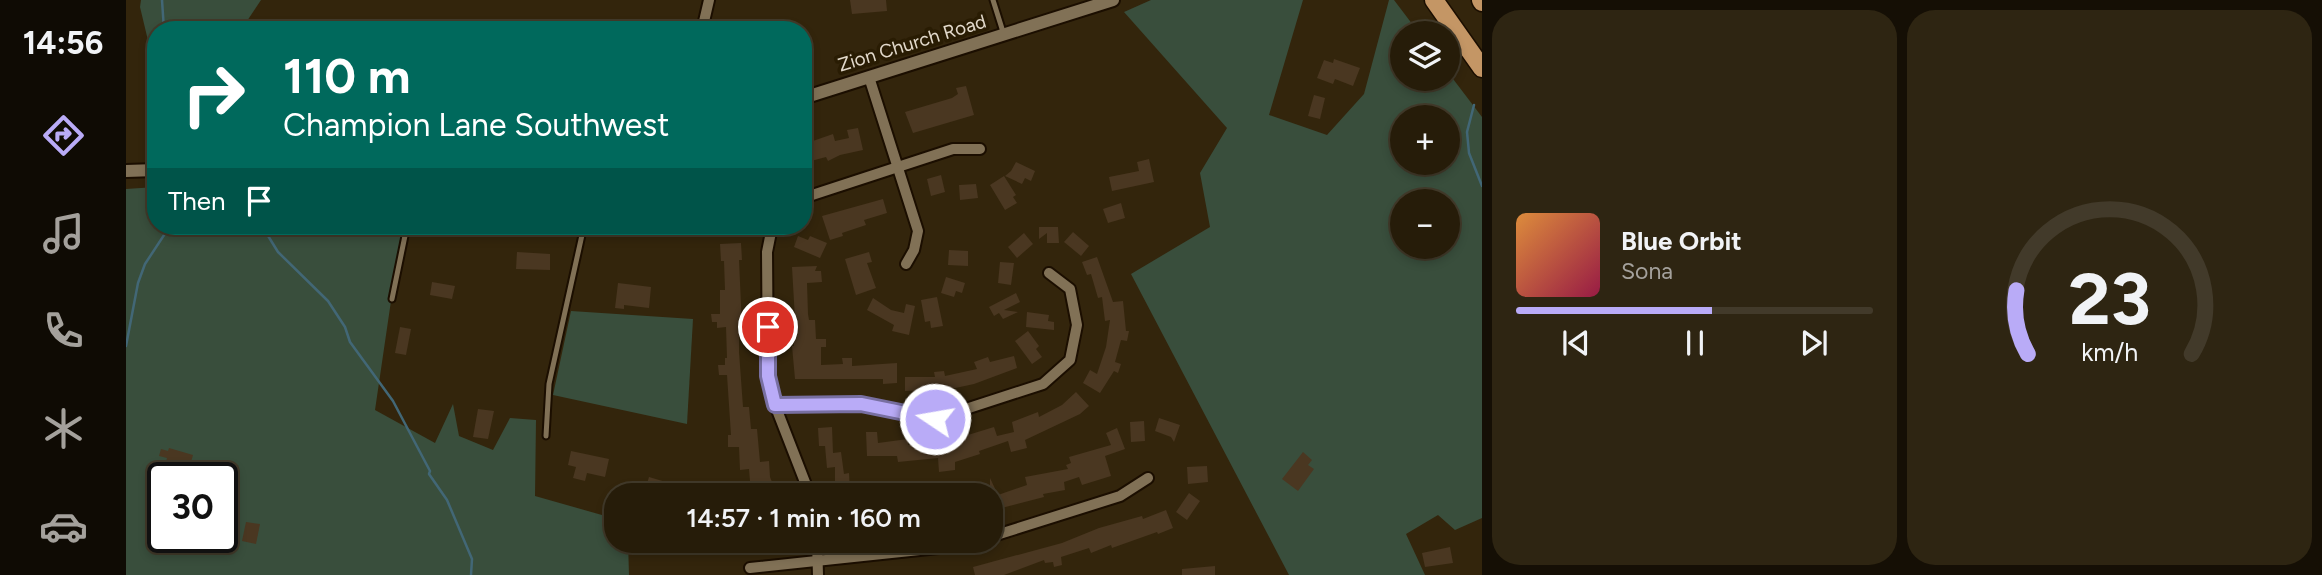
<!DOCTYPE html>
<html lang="en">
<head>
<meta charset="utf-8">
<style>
	body { margin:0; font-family:Figtree,sans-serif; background:#2e2512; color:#f1f3f6; height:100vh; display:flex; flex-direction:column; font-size:26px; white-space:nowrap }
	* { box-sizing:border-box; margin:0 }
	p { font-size:23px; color:#a4a19c }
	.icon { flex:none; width:38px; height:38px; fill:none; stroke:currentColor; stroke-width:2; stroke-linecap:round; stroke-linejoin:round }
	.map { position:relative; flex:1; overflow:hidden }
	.side { display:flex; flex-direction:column; gap:10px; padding:10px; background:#150f05; width:840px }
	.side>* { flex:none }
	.top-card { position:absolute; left:21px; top:21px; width:665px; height:214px; border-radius:28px; box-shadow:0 4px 10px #0003,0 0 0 2px #423a2a; background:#00695c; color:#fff; overflow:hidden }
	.tools { position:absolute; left:1264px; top:21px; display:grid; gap:14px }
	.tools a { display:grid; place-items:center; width:70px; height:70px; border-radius:50%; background:#261c09; box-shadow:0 4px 10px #0003,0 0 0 2px #423a2a; font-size:35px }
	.speed { position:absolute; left:21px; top:462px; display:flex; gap:14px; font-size:35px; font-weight:700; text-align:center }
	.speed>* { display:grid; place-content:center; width:91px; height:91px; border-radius:50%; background:#261c09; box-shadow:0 4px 10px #0003,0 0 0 2px #423a2a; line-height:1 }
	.speed .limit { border:4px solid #111; border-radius:10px; background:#fff; color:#111 }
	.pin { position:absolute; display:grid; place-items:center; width:60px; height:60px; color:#fff; margin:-30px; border:4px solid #fff; border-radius:50%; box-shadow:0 2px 7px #0007 }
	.me { position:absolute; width:77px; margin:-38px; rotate:282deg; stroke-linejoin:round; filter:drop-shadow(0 0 5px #0008) }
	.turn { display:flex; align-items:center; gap:24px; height:147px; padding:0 21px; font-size:32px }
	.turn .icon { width:91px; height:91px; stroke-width:2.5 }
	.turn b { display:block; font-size:49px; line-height:60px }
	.then { display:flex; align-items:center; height:66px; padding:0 21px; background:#0003; gap:14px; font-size:26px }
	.side .tile { flex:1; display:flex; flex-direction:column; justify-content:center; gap:10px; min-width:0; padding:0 24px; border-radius:28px; background:#2e2512 }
	.side .dial { align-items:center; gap:0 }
	.dial svg { height:182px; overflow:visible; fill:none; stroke:#423a2a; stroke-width:7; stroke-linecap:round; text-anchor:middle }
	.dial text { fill:#f1f3f6; stroke:none }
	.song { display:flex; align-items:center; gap:21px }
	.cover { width:84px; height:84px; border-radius:10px; background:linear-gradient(135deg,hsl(30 70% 55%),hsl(340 70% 35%)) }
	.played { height:7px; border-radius:4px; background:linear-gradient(90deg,#b9abf7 55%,#423a2a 55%) }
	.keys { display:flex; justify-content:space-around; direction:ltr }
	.side .tiles { flex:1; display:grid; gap:10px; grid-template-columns:repeat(2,1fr) }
	.trip { position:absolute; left:478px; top:483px; width:399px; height:70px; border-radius:28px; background:#261c09; box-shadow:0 4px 10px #0003,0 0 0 2px #423a2a; font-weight:600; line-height:70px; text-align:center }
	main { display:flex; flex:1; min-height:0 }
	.menu { display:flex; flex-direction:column; width:126px; justify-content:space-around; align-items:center; background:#0f0b04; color:#a4a19c }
	.menu .icon { width:49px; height:49px }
	.menu .on { color:#b9abf7 }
	.menu b { font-size:32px; color:#f1f3f6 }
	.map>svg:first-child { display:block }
	.green { fill:#394e3c; fill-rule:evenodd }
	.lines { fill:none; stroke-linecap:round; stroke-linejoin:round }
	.stream { stroke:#426776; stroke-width:2.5 }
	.building { fill:#4a3721 }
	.service-casing { stroke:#1b0e00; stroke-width:9 }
	.minor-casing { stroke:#1b0e00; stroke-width:14 }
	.tertiary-casing { stroke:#1b0e00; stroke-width:16 }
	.trunk-casing { stroke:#1b0e00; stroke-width:21 }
	.service { stroke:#817156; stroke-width:5 }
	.minor { stroke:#817156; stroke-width:10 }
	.tertiary { stroke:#817156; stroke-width:12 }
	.trunk { stroke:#c49665; stroke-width:18 }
	.route-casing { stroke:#786fa1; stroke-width:18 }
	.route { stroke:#b9abf7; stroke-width:12 }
	.labels { text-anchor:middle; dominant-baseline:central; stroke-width:7; stroke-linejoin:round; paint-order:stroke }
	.street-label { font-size:19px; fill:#e2d9cb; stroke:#291c03 }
</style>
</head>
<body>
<main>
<nav class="menu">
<b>14:56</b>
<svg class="icon on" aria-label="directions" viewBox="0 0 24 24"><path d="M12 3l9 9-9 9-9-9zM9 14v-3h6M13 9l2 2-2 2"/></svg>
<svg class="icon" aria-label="music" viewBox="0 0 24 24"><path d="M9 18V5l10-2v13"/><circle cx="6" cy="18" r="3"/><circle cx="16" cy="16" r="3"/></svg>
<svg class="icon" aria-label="phone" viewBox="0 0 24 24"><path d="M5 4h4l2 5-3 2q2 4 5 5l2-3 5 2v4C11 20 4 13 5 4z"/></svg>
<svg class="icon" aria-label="climate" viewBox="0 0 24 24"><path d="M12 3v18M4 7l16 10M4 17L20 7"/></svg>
<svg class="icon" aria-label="car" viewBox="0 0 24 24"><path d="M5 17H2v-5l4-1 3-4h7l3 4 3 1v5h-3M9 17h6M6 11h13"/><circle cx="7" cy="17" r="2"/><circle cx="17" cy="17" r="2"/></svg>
</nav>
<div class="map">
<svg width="1356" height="575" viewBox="0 0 1356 575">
	<rect width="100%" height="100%" fill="#33250c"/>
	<!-- green -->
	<g class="green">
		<path d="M15 0H135L115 30H30V74L14 7Z"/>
		<path d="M1025 0H1177L1143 115 1201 135 1238 94 1263 0H1268L1293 33H1276V79H1321V71L1356 117V518L1329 530 1312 515 1280 534 1299 575H1163L1005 274 1084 227 1074 173 1101 128 998 12ZM1276 117H1321V163H1276ZM1276 201H1321V247H1276Z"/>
		<path d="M30 187V226H276L249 410 309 443 327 404 333 436 367 450 384 418 410 420 409 496 490 519V541H502L503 575H0V189ZM37 478H96V537H37Z"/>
		<path d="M445 311 567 319 561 424 427 395Z"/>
	</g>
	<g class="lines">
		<!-- stream -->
		<g class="stream">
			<path d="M36 0 38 30"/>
			<path d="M1348 105 1341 132 1343 153 1356 186"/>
			<path d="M136 226 152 252 202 301 219 327 224 342 267 401 304 471 303 474 321 500 346 559 345 575"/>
			<path d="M0 346 12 283 19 264 44 226"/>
		</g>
	</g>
	<!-- building -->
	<g class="building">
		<path d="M724 0H760L761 11 726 14Z"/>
		<path d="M1208 59 1234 68 1227 86 1209 79 1207 84 1191 78 1198 60 1207 63Z"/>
		<path d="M840 86 848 115 787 133 779 112 826 98 832 94 830 88Z"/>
		<path d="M1188 95 1199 98 1194 119 1182 116Z"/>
		<path d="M732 128 737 150 714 155 702 161 700 157 685 161 687 167 677 170V140L684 142 707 134 709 141 723 138 721 130Z"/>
		<path d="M1023 159 1028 182 986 191 983 177 1013 171 1011 162Z"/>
		<path d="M890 162 909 171 905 181 899 178 896 184 879 176 885 171Z"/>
		<path d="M815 175 819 192 805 196 801 179Z"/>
		<path d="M878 176 890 195 887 197 891 203 879 210 864 185Z"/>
		<path d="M850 184 852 198 834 200 833 185Z"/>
		<path d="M757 199 761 213 738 220 740 225 716 233 717 236 704 240 696 216Z"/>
		<path d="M995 203 999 218 982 223 977 209Z"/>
		<path d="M913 227H932L933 243H921V233L913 239Z"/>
		<path d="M947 232 963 246 955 256 938 242Z"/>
		<path d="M898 233 907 244 891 258 882 247Z"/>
		<path d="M672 236 682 240 684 236 701 243 694 258 668 247Z"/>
		<path d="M615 243 616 260H613L616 327H613V352L617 407H623L625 429H631L634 462 643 461 644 477 646 482H651V491L625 493 623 469 614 470 613 447H602V435H605L601 375H593L592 365H599V358H601L600 327 591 328V322H586L585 314H594V290H599L598 261H595L594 244Z"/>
		<path d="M823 250 842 251V266L822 265Z"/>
		<path d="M391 252 424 254V270L390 269Z"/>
		<path d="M743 252 746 262 741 263 750 288 730 295 719 259Z"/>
		<path d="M971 257 987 302 997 301 1000 331H1003L1001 341 995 340 989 362 995 364 992 373 988 371 974 393 957 383 964 370 971 374 980 347 984 320 979 321 976 297 972 298 965 274 961 275 956 262Z"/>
		<path d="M874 262 888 263 885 285 872 283Z"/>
		<path d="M691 266 689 271H695L696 282 681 283 682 314 683 320H689L690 339H700V347H695V365L717 364 716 358H726V366L771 363V383L757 384V379H669L666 346H668L667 319H669L666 267Z"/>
		<path d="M820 277 839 283 836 293 830 291 828 297 815 293Z"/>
		<path d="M306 282 329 286 326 299 304 295Z"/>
		<path d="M492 283 525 287 523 308 498 305V309L489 308Z"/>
		<path d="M890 293 894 302 878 310 892 312 877 319 873 313 868 316 863 307Z"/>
		<path d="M811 297 817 326 805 328 804 321 799 322 795 300Z"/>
		<path d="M747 298 765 310 778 313 780 304 789 306 783 335 766 331 768 325 741 310Z"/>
		<path d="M901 312 923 315 922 321 928 322V330L900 327Z"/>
		<path d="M274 327 285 329 280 355 269 353Z"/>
		<path d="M902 331 913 346 910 349 916 357 906 364 889 341Z"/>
		<path d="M888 356 891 368 848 384 820 390 821 393 810 394V391L804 390 779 391V377H809L808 372 818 371 819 376 851 369 848 362 862 357 864 362Z"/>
		<path d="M950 392 963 406 954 414 899 440 901 448 885 452 882 441 853 451 854 454 829 462V470L813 472 812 458 772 462 771 456H741L740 432H751L752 443 782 439V445L819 444V442L868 427 871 436 888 432 886 422 912 412 913 417 936 405Z"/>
		<path d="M352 409 368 411 362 439 347 437Z"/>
		<path d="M1033 418 1054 425 1048 442 1045 437 1029 431Z"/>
		<path d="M1018 421 1019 441 1005 442 1004 422Z"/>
		<path d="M706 427 707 453 715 452 718 474 723 473 724 492H709V467L701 468 699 446H693L692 428Z"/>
		<path d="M991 428 999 449 979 456 985 476 956 485 953 477 938 482 939 490 917 494 918 497 864 511V478L872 495 901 485 899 477 942 469 940 465 945 463 943 457 985 445 980 433Z"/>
		<path d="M43 448 67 455 63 469 40 462 41 458 33 456 35 449 42 451Z"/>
		<path d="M445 451 483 459 479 477 461 473 459 481 447 478 450 467 442 465Z"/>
		<path d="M1177 452 1186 460 1182 465 1188 469 1172 491 1156 479Z"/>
		<path d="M1081 466 1082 482 1062 484 1061 467Z"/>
		<path d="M523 477 550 485 546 495H524L525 492 519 490Z"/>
		<path d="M1063 493 1074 501 1061 520 1050 512Z"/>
		<path d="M1040 510 1047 528 1032 534 1031 532 986 548 985 545 965 553 963 548 935 557 936 565 928 567 927 562 919 563 918 560 878 575H849L847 567 936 543 973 528 1016 516 1017 519Z"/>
		<path d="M120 522 134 524 130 544 116 541Z"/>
		<path d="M1324 547 1327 563 1299 567 1296 553Z"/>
		<path d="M1089 566V575H1056V569Z"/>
	</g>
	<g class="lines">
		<!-- service casing -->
		<g class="service-casing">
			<g id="service">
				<path d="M867 0 878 35"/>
				<path d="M266 299 281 226"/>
				<path d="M420 436 423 384 458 226"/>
			</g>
		</g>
		<!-- minor casing -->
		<g class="minor-casing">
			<g id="minor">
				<path d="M576 30 583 0"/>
				<path d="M743 77 792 231 788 250 780 264"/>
				<path d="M677 198 827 149H854"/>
				<path d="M648 226 645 232 641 252 642 376 649 405 684 495"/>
				<path d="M649 405 735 404 809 419 917 384 944 360 951 325 944 289 923 273"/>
				<path d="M864 537 994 496 1022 478"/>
				<path d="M691 541 692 575"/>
				<path d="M624 568 841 545 853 541"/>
			</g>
		</g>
		<!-- tertiary casing -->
		<g class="tertiary-casing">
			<g id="tertiary">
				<path d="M677 98 987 0"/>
				<path d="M0 171 30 170"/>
			</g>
		</g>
		<!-- trunk casing -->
		<g class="trunk-casing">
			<g id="trunk">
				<path d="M1308 0 1356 68"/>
				<path d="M1355 0 1356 2"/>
			</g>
		</g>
		<!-- service -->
		<use href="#service" class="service"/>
		<!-- minor -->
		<use href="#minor" class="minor"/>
		<!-- tertiary -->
		<use href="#tertiary" class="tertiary"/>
		<!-- trunk -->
		<use href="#trunk" class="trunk"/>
	</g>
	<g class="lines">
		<!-- route casing -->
		<g class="route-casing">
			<path id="route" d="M642 327V376L649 405 735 404 809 419"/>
		</g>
		<!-- route -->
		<use href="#route" class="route"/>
	</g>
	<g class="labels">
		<!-- street labels -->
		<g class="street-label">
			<text transform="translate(786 43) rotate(-17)">Zion Church Road</text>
		</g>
	</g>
</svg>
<div class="tools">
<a><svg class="icon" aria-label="layers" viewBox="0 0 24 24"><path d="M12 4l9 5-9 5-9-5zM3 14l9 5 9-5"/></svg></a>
<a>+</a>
<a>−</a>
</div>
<div class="speed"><div class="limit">30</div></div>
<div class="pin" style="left:642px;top:327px;background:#d93025"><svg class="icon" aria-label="arrive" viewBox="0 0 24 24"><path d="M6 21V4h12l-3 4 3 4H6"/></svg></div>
<svg class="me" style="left:809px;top:419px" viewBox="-20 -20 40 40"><circle r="17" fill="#b9abf7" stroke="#fff" stroke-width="3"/><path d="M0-11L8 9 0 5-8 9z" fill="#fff"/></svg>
<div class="trip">14:57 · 1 min · 160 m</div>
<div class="top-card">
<div class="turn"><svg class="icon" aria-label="right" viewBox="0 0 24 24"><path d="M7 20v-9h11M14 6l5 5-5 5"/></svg><div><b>110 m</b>Champion Lane Southwest</div></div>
<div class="then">Then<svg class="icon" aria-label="arrive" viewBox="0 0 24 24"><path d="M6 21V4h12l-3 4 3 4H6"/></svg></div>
</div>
</div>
<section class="side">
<div class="tiles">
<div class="tile">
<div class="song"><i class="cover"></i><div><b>Blue Orbit</b><p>Sona</p></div></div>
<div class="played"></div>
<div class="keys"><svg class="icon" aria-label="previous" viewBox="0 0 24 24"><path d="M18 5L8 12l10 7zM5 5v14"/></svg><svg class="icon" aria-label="pause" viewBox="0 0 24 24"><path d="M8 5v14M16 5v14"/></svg><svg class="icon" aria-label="next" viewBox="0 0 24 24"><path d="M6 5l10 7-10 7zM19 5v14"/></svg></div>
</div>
<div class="tile dial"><svg viewBox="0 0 100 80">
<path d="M14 69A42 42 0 1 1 86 69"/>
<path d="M14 69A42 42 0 0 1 9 41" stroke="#b9abf7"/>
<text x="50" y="56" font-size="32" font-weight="700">23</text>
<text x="50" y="72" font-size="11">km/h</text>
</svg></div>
</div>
</section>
</main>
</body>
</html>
